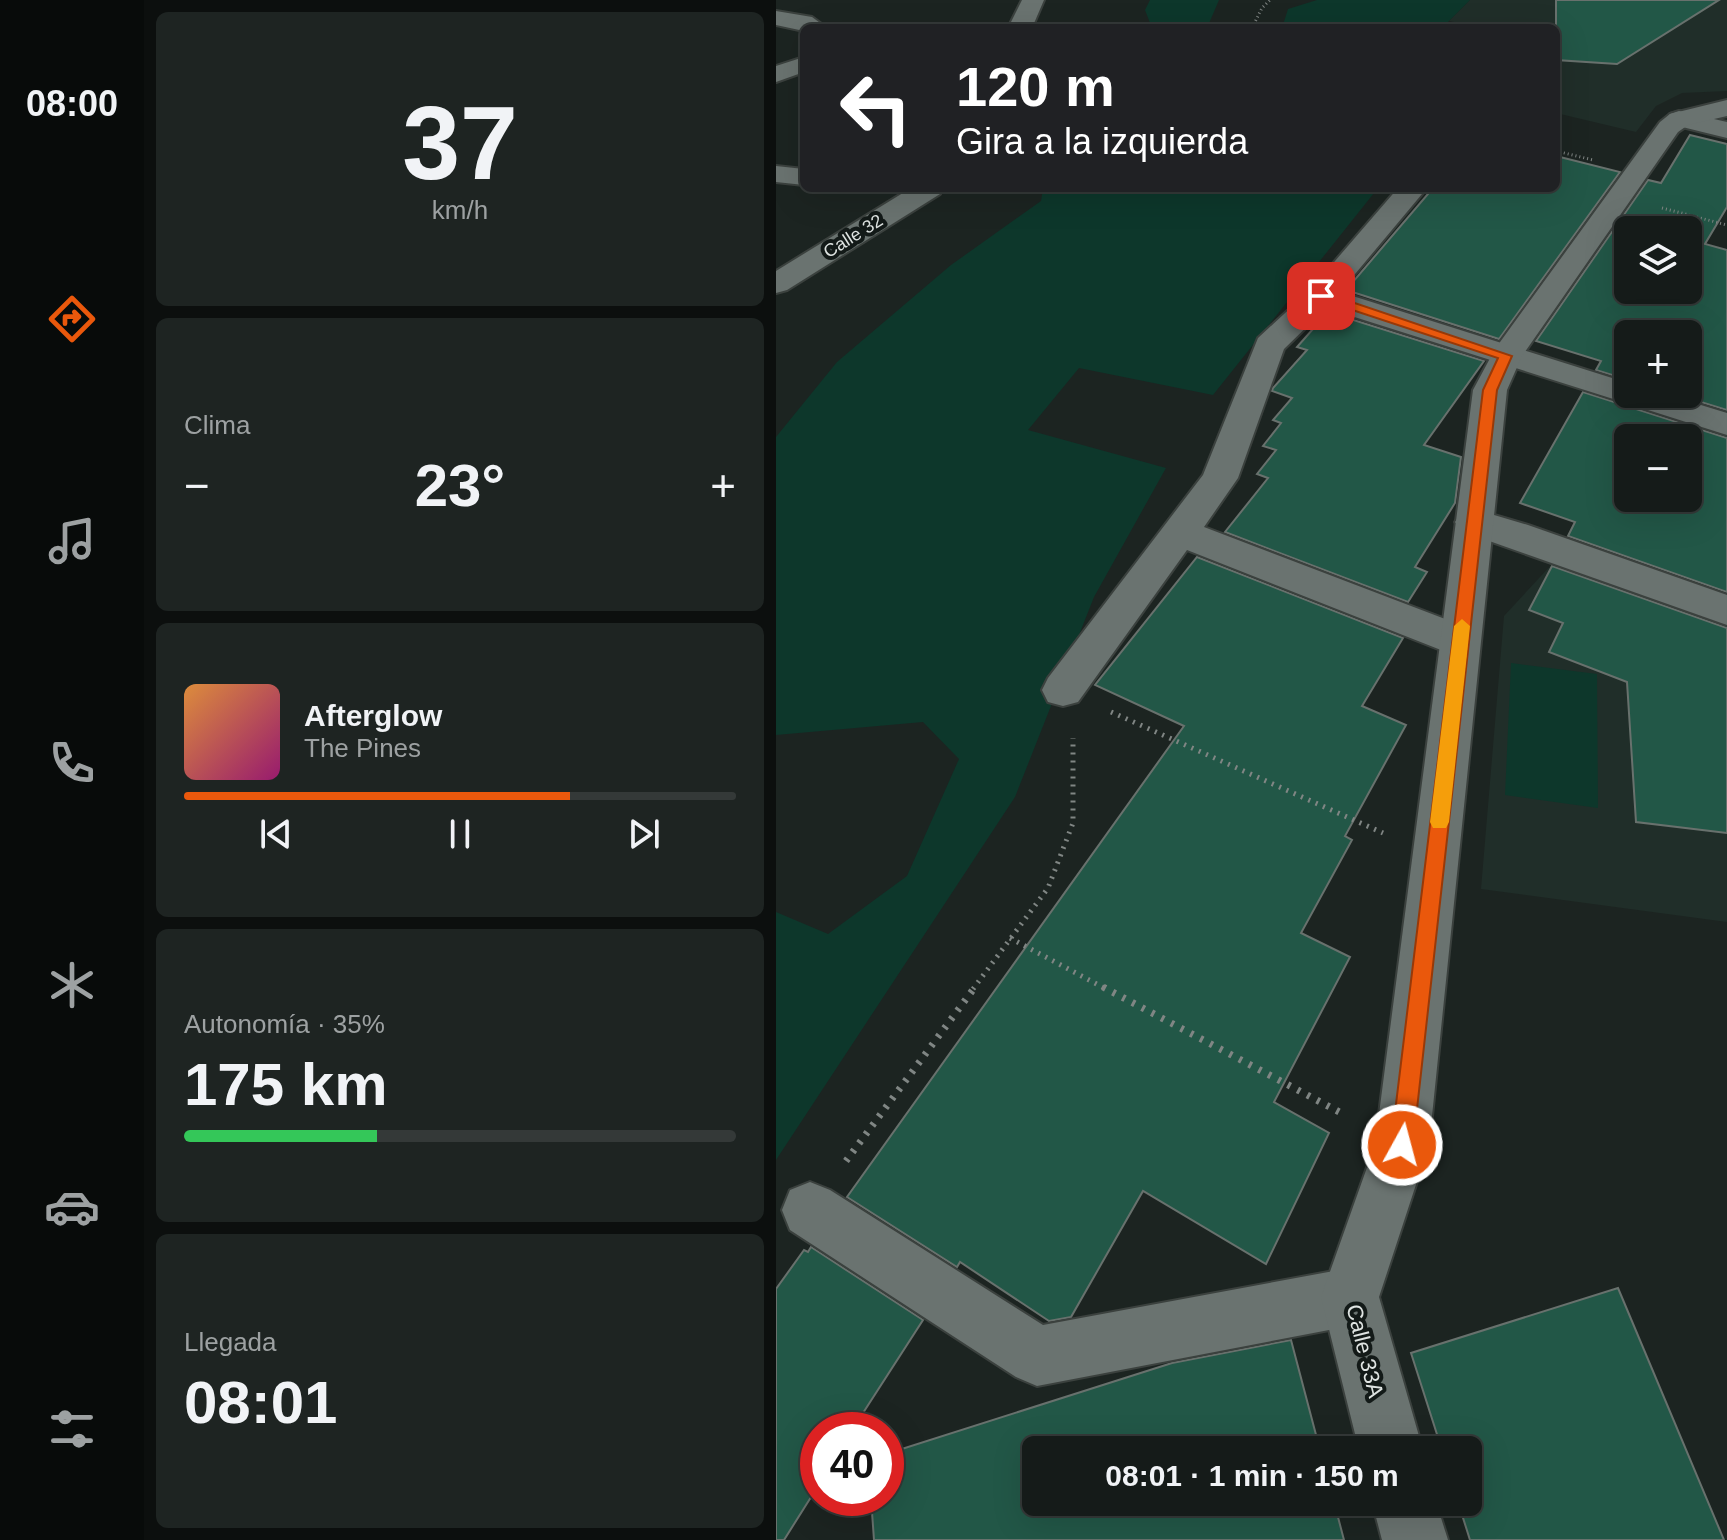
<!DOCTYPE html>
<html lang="es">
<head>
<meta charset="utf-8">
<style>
	body { margin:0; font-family:Helvetica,sans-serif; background:#1e2422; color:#f1f3f6; height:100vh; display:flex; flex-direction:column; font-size:30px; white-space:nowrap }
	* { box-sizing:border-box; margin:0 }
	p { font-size:26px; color:#9da1a2 }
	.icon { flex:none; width:44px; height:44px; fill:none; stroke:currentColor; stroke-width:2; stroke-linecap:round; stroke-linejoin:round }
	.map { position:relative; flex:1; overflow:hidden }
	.details { display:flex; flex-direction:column; gap:12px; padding:12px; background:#0c0f0e; width:632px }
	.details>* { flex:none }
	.guide { position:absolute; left:24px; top:24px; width:760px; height:168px; border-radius:12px; box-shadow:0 8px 32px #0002,0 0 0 2px #343938; background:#202124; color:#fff; overflow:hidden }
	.controls { position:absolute; left:838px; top:216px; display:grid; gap:16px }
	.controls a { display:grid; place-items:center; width:88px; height:88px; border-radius:12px; background:#151b19; box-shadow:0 8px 32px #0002,0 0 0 2px #343938; font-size:40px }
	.speed { position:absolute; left:24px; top:1412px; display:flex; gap:16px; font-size:40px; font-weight:700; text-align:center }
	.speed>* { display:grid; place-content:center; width:104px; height:104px; border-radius:50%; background:#151b19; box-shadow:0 8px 32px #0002,0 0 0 2px #343938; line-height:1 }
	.speed .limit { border:12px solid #d22; background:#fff; color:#111 }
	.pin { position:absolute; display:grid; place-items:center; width:68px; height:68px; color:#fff; margin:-34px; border-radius:16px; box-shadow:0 4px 12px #0006 }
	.me { position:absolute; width:88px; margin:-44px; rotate:7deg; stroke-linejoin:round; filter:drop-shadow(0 0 6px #0008) }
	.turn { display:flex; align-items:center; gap:28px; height:168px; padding:0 24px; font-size:36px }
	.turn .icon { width:104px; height:104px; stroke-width:2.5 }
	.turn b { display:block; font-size:56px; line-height:68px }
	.big { font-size:60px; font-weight:600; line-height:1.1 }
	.details .card { flex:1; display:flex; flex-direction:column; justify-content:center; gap:12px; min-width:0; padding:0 28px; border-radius:12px; background:#1e2422 }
	.details .dial { align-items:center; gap:0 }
	.dial b { font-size:104px; line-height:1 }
	.song { display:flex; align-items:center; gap:24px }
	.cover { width:96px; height:96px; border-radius:12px; background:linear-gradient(135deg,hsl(30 70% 55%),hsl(320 70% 35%)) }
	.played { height:8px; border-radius:4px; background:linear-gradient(90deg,#ea580c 70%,#343938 70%) }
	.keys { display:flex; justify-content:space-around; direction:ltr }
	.heat { display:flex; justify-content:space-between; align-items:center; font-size:44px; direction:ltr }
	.charge { height:12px; border-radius:6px; background:linear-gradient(90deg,#34c759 35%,#343938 0) }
	.trip { position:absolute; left:246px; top:1436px; width:460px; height:80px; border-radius:12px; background:#151b19; box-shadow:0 8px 32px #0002,0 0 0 2px #343938; font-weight:600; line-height:80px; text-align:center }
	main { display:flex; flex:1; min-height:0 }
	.tab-bar { display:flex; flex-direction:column; width:144px; justify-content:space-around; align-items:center; background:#080b0a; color:#9da1a2 }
	.tab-bar .icon { width:56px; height:56px }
	.tab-bar .on { color:#ea580c }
	.tab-bar b { font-size:36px; color:#f1f3f6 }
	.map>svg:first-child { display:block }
	.built { fill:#202e29 }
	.green { fill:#0d372b }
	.building { fill:#225747; stroke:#68716d; stroke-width:2; fill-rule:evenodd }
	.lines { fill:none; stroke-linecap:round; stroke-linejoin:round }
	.minor-casing { stroke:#3b413e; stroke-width:4 }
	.tertiary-casing { stroke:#3b413e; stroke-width:4 }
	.path-far2 { stroke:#808684; stroke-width:3; stroke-dasharray:1 3; stroke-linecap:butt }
	.path-far1 { stroke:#808684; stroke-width:5; stroke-dasharray:2 6; stroke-linecap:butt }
	.path { stroke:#808684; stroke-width:7; stroke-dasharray:3 8; stroke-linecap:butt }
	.minor { fill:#6a7370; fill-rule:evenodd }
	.tertiary { fill:#6a7370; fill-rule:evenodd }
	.route { fill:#ea580c; stroke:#983908; stroke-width:2 }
	.slow { fill:#f59e0b }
	.labels { text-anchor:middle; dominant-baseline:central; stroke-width:8; stroke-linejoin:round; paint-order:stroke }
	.far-street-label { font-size:18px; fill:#dfe4e2; stroke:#131a18 }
	.street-label { font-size:22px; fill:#dfe4e2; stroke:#131a18 }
</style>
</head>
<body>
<main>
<nav class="tab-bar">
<b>08:00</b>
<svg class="icon on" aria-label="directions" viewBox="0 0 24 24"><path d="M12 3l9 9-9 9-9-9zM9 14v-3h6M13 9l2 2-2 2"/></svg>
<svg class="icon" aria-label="music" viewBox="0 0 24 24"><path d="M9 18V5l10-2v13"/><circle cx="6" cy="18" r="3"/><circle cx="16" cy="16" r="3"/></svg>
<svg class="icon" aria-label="phone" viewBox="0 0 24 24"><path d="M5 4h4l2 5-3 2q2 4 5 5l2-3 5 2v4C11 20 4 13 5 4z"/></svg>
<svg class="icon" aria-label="climate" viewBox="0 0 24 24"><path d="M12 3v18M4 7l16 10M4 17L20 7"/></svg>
<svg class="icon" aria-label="car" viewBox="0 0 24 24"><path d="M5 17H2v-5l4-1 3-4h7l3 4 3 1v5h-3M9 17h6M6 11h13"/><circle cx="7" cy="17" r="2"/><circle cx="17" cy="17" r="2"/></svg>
<svg class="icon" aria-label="filters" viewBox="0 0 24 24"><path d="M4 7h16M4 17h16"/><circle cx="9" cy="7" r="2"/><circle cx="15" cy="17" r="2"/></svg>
</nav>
<section class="details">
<div class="card dial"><b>37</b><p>km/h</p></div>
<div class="card"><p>Clima</p>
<div class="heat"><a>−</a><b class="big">23°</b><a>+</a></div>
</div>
<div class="card">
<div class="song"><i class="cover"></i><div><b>Afterglow</b><p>The Pines</p></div></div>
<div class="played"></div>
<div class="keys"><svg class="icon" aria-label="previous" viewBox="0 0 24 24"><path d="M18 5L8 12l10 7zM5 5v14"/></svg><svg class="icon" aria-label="pause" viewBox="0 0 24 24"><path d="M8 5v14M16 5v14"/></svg><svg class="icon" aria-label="next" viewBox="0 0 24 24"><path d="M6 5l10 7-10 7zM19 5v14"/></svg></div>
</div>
<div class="card"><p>Autonomía · 35%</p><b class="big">175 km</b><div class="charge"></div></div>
<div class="card"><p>Llegada</p><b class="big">08:01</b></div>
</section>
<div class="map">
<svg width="951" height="1540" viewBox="0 0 951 1540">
	<rect width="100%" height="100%" fill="#1c2421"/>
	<!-- built -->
	<g class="built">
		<path d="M694 0H951V91L906 93 880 106 860 132 780 113V28H685L687 24 673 21Z"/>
		<path d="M777 563 951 626V922L705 889 728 616Z"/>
	</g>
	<!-- green -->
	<g class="green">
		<path d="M374 0H443L431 28H376L369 10Z"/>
		<path d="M541 0H694L666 28H506L512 9Z"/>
		<path d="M267 188H602L437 395 303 368 252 430 390 468 318 597 239 797 0 1160V912L52 934 131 876 183 759 147 722 0 735V437L61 362 175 265 265 201Z"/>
		<path d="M735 663 821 674 822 808 729 795Z"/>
	</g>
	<!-- building -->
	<g class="building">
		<path d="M780 0H943L841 64 780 60Z"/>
		<path d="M914 135 951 144V207L929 244 951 250V410L899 394H912V334H852V380L820 370 825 361 760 341 872 180 885 183ZM852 230H912V290H852Z"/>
		<path d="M780 156 844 172 723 339 570 290 657 188H780Z"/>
		<path d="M552 312 708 361 648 445 685 457 679 503 639 567 651 572 632 602 449 532 492 478 481 474 500 450 487 446 505 423 497 420 516 398 496 391 497 388 531 350 521 347Z"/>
		<path d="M807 392 951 438V592L792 536 799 522 744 503ZM852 438H912V498H852Z"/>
		<path d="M421 557 627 638 586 706 630 725 569 836 576 840 525 933 574 957 498 1102 553 1133 490 1264 367 1191 295 1317 273 1321 184 1262 181 1267 71 1197 408 726 319 685Z"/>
		<path d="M776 566 951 628V833L860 822 851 682 773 652 787 623 753 610Z"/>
		<path d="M35 1247 147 1320 76 1430H42V1486L8 1540H0V1289L28 1250 32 1252Z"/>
		<path d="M842 1288 948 1540H694L682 1502H692V1450H666L635 1353Z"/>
		<path d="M515 1340 544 1450H260V1502H558L568 1540H98L95 1498H110V1454L396 1363Z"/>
	</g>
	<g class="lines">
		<!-- minor casing -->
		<g class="minor-casing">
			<g id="minor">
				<path d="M246 0H268L256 28H232Z"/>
				<path d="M0 11 36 17 51 28H28V31L0 25Z"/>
				<path d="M28 57V72L0 82V66Z"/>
				<path d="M903 111 951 122V138L894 124 890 119 894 114Z"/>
				<path d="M0 166 28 169V185L0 182Z"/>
				<path d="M135 188H168L164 194 11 290 0 293V271Z"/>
				<path d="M622 188H651L564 292 852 383V394H889L951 413V435L550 308 508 349 462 478 428 527 698 630 704 641 698 652 684 656 670 652 411 550 302 702 287 706 272 702 266 690 272 678 427 475 482 338 534 290Z"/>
				<path d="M698 509 752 525 951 595V625L685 531 679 522 685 513Z"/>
				<path d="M34 1182 54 1190 267 1325 574 1268 595 1276 603 1297 595 1318 574 1326 261 1386 240 1377 14 1230 6 1210 14 1190Z"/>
			</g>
		</g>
		<!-- tertiary casing -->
		<g class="tertiary-casing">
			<g id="tertiary">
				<path d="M951 100V116L912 125 902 132 746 356 731 390 653 1145 603 1297 647 1450H583L545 1297 599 1145 697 390 719 349 884 122 894 114Z"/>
				<path d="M596 1502H660L672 1540H606Z"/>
			</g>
		</g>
		<!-- path-far2 -->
		<g class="path-far2">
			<path d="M476 28 486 8 494 0"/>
			<path d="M780 151 817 160"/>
			<path d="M886 208 951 225"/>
		</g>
		<!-- path-far1 -->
		<g class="path-far1">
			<path d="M335 712 607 833"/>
			<path d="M234 938 330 989"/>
			<path d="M197 989 272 888 297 823V738"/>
		</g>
		<!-- path -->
		<g class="path">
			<path d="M327 987 569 1115"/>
			<path d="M70 1161 199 987"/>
		</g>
		<!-- minor -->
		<use href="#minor" class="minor"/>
		<!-- tertiary -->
		<use href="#tertiary" class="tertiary"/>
	</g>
	<!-- route -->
	<path class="route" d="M540 293H549L736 356 721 390 637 1145 634 1153 626 1156 618 1153 615 1145 707 390 722 358 540 298Z"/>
	<!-- slow -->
	<path class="slow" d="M686 619 694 626 673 822 670 828H657L654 822 678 626Z"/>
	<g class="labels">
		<!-- far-street labels -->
		<g class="far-street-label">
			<text transform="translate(77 236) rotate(-32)">Calle 32</text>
		</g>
		<!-- street labels -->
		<g class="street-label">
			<text transform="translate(589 1351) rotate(76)">Calle 33A</text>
		</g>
	</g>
</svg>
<div class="controls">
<a><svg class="icon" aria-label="layers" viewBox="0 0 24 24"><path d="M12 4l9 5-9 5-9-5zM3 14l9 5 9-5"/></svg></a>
<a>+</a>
<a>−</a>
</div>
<div class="speed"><div class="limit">40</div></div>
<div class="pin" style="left:545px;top:296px;background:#d93025"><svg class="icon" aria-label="arrive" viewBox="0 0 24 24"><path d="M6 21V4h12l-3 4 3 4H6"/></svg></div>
<svg class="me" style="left:626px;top:1145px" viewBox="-20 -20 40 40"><circle r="17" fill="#ea580c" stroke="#fff" stroke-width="3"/><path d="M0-11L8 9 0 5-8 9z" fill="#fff"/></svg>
<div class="trip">08:01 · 1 min · 150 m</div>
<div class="guide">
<div class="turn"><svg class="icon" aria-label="left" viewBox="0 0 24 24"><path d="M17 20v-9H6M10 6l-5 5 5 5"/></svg><div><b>120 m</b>Gira a la izquierda</div></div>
</div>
</div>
</main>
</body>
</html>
